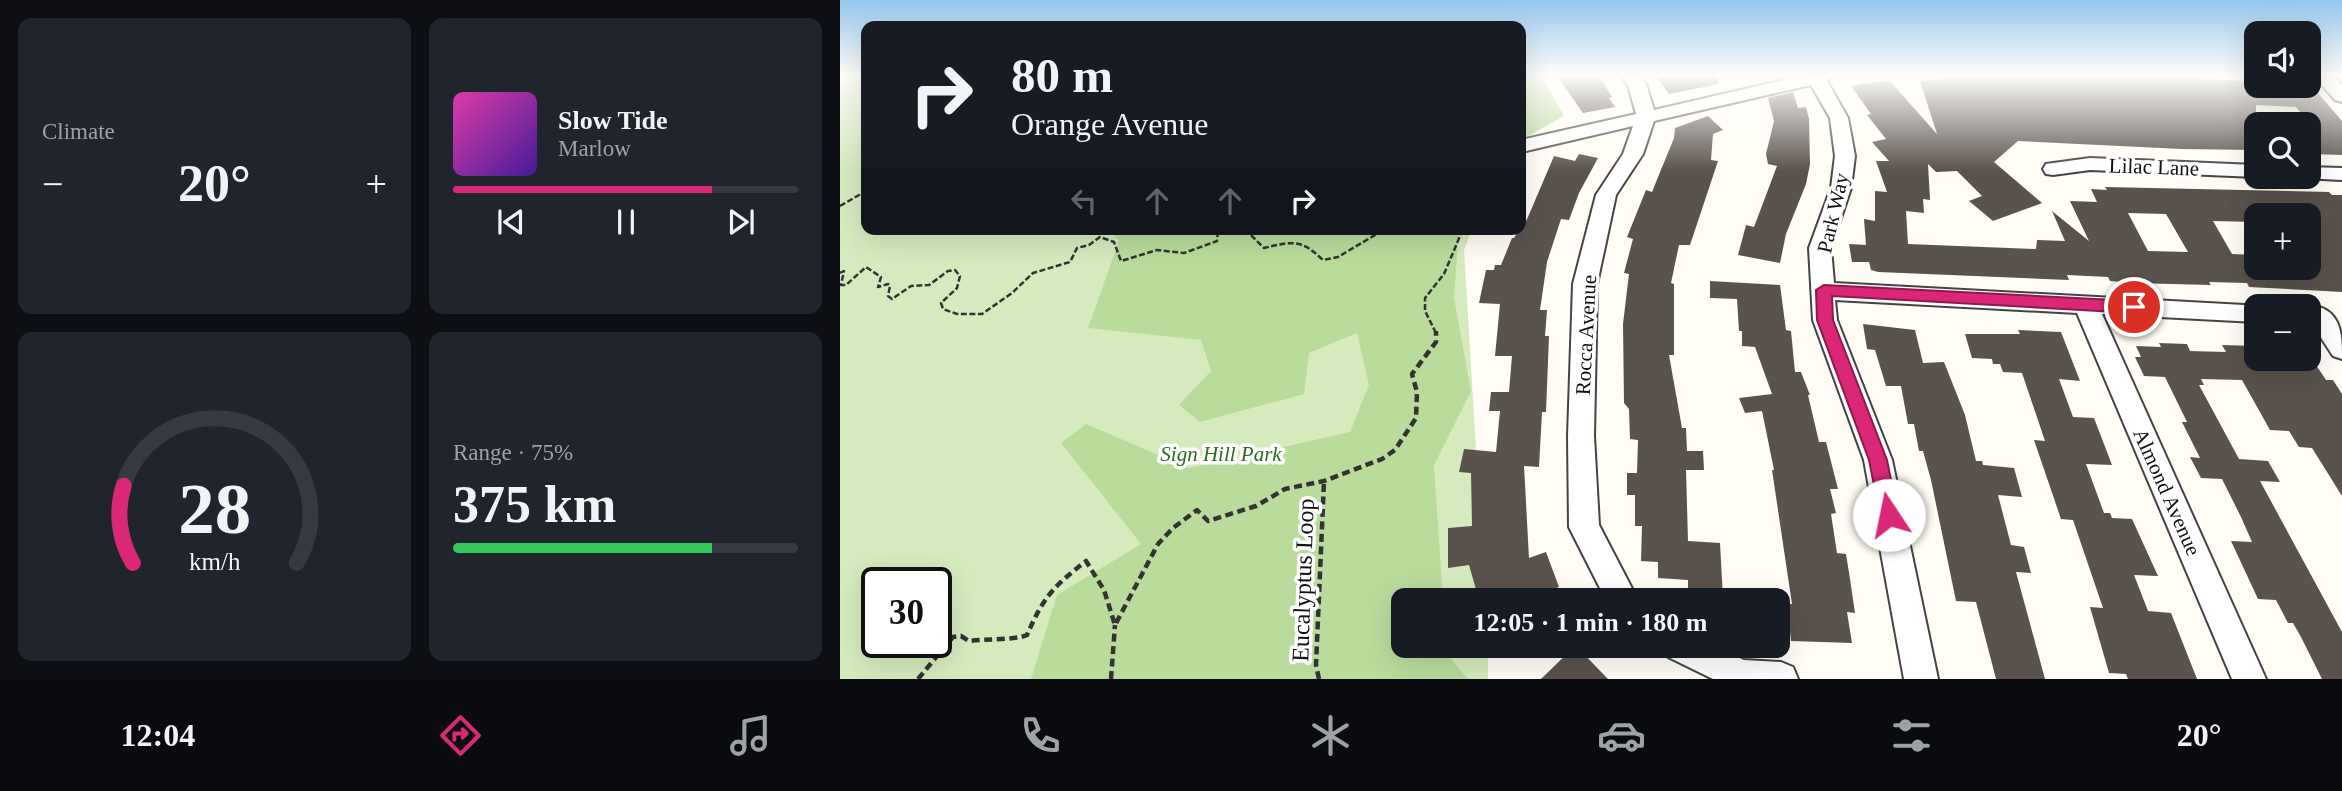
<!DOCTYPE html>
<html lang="en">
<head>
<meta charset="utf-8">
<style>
	body { margin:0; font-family:"Times New Roman",serif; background:#20242c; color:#f1f3f6; height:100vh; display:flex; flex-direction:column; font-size:26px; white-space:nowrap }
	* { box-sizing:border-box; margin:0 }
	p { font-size:23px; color:#9ea1a6 }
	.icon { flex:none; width:38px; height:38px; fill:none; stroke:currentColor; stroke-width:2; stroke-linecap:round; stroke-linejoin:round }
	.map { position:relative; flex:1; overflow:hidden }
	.sheet { display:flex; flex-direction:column; gap:18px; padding:18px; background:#0d0f14; width:840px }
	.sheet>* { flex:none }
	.banner { position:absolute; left:21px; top:21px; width:665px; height:214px; border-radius:14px; box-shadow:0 7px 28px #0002; background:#171b24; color:#f1f3f6; overflow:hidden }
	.tools { position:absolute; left:1404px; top:21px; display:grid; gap:14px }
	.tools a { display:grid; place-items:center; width:77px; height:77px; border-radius:14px; background:#171b24; box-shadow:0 7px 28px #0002; font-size:35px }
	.speed { position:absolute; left:21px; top:567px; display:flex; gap:14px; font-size:35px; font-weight:700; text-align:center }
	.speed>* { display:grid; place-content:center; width:91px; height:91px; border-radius:50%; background:#171b24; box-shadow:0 7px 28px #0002; line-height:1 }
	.speed .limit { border:4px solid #111; border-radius:10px; background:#fff; color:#111 }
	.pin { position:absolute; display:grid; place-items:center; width:60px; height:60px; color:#fff; margin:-30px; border:4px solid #fff; border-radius:50%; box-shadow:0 2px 7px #0007 }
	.me { position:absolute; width:77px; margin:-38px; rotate:349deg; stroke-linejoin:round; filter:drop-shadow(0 0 5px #0008) }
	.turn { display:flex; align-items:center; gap:24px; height:147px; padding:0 35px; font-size:32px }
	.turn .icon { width:91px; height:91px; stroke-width:2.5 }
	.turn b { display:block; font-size:49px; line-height:60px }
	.lanes { display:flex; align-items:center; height:66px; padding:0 35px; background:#0003; justify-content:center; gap:35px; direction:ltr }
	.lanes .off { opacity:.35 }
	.big { font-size:52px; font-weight:800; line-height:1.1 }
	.sheet .widget { flex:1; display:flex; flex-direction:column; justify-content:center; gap:10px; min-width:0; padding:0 24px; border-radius:14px; background:#20242c }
	.sheet .dial { align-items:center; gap:0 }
	.dial svg { height:182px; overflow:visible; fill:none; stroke:#363941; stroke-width:7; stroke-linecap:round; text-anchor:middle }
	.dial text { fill:#f1f3f6; stroke:none }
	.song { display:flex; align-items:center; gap:21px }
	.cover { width:84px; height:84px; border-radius:10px; background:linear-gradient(135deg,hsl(320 70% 55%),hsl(260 70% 35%)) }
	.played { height:7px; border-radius:4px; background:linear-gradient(90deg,#db2777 75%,#363941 75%) }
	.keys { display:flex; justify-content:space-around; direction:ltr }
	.heat { display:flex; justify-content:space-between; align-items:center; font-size:38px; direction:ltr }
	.charge { height:10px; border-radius:5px; background:linear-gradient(90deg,#34c759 75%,#363941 0) }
	.sheet .tiles { flex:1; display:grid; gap:18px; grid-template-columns:repeat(2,1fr) }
	.trip { position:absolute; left:551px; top:588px; width:399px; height:70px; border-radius:14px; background:#171b24; box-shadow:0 7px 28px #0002; font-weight:800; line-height:70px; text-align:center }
	.tab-bar { display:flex; height:112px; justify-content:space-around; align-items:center; background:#090b0e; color:#9ea1a6 }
	.tab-bar .icon { width:49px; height:49px }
	.tab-bar .selected { color:#db2777 }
	.tab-bar b { font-size:32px; color:#f1f3f6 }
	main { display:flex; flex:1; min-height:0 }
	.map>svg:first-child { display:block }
	.green { fill:#d5ebbd; fill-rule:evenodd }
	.forest { fill:#b9dc9c }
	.building { fill:#5a524d; fill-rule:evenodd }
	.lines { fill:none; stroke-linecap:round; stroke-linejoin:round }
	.minor-casing { stroke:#444; stroke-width:4 }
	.path-far1 { stroke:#333; stroke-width:2.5; stroke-dasharray:6 2.5; stroke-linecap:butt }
	.path { stroke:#333; stroke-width:4.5; stroke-dasharray:8 4.5; stroke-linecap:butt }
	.minor { fill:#fff; fill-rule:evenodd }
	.route { fill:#db2777; stroke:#8e194d; stroke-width:2 }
	.labels { text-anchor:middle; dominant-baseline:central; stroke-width:7; stroke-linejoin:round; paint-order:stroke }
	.street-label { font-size:21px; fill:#111; stroke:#fff }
	.park-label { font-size:21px; font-style:italic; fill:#2f6b1f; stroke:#fff }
	.near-street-label { font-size:24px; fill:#111; stroke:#fff }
</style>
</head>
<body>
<main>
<section class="sheet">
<div class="tiles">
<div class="widget"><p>Climate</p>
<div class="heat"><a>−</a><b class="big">20°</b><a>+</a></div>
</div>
<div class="widget">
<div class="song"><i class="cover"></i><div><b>Slow Tide</b><p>Marlow</p></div></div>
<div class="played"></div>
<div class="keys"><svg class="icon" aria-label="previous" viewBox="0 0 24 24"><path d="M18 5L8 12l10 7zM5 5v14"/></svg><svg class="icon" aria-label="pause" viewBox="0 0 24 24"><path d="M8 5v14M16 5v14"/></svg><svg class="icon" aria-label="next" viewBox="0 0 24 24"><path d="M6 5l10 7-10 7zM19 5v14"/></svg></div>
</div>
<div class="widget dial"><svg viewBox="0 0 100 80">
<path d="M14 69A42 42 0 1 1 86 69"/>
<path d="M14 69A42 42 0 0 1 10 35" stroke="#db2777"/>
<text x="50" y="56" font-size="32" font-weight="700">28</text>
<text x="50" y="72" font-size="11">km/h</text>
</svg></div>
<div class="widget"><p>Range · 75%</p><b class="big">375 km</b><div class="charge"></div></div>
</div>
</section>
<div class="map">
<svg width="1502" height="679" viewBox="0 0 1502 679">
	<rect width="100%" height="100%" fill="#fffdf5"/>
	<!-- green -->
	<path class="green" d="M0 76H26V229H632L624 250 645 600H564V646H648V679H0ZM37 583H96V642H37Z"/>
	<!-- forest -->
	<g class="forest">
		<path d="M681 76H701L724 116 681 140Z"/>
		<path d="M269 229H619L614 298 631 391 594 465 603 600H564V646H606L607 654 628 679H191L217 595 301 544 221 443 246 424 349 468 510 432 529 385 517 333 469 353 464 394 360 422 339 405 371 371 361 340 248 328 279 241Z"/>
	</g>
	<!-- building -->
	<g class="building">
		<path d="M717 76H759L772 97 769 98 775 107 743 113Z"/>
		<path d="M816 76H878L879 84 829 94Z"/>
		<path d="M1135 76H1305L1406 81 1410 86H1468L1478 93 1502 121V155L1473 154 1468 149V122L1456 107 1416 105V150L1342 149 1178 141 1154 162 1202 203 1153 221 1129 201 1142 196 1117 171 1096 172 1088 164 1090 200 1083 199 1084 213 1066 211 1068 244 1196 249 1197 240 1225 241 1212 211 1249 241 1230 201 1257 202 1251 189 1267 190 1265 187 1489 192 1492 195H1502V292L1409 287 1407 283 1369 282 1371 285 1293 283 1270 281 1268 277 1227 275 1229 280 1038 272 1031 270 1029 262H1012L1009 244 1026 245 1024 219 1035 221V191L1047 192 1036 161H1049L1032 142 1046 139 1027 115 1031 114 1011 86 1049 80 1097 134 1080 81ZM1288 213 1326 214 1348 252 1308 251ZM1416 215H1468V268H1416V255L1392 254 1373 221 1416 222Z"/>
		<path d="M953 92 958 108 966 107 969 119 970 164 966 184 946 234 940 263 898 255 906 225 914 227 937 166 928 164 926 154 934 121 928 98Z"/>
		<path d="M868 116 883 130 873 134 871 160 878 161 850 245H839L831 283 834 284V355H829L842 428H846L847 451H863L864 470H846L848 541 880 543 883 599 853 600V598H848V580L818 578V562L801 561 802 526H795V495H787V473H797L798 440 790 439 789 409 784 403 783 324 789 274 784 273 793 239 787 237 806 190 812 192 834 138 835 128Z"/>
		<path d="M739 154 758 158 739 193 729 220 721 219 707 262 700 310H707L705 336H709L706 412H702L699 467 684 466 689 558 706 552 719 587 708 591 712 600H639L629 565 608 568V528L632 526 631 473 619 472 624 449 656 452 660 411H649L651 392H669L672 356H655L660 304 639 303 646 270H654L655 265H661L672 238H674L681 226 683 227 688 217 714 156 735 161Z"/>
		<path d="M870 281 940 285 946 330 951 331 955 372H961L970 395H968L979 442H986L998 489H990L996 513 991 514 997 553 1006 554 1010 579 1015 613 1007 612 1012 643 951 641 947 604H952L932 470H934L922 411 905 413 899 398 932 394 915 347 902 346V331H899L897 299 870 298Z"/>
		<path d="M1023 324 1075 330 1083 363 1104 362 1125 415 1136 461H1142L1143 465 1174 468 1182 497 1158 495 1171 545 1184 547 1191 573 1176 572 1205 679H1156L1136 602 1116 601 1091 480 1083 451H1079L1074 424H1068L1061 386H1046L1035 350 1027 349Z"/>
		<path d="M1178 330 1221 332 1240 381 1219 379 1233 417 1254 418 1272 465 1246 464 1264 513H1270L1272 518 1292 519 1318 576 1294 575 1308 611 1331 613 1357 679H1288L1286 674 1269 673 1250 607 1263 608 1233 520 1221 519 1194 440 1205 441 1182 373 1163 372 1160 364H1153L1152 359 1132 358 1125 334H1180Z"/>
		<path d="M1319 343 1347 344 1350 351 1386 352 1382 345 1416 346V359H1472L1486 380H1493L1502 394V496L1472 448 1459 447 1449 431 1430 430 1402 380 1361 379 1364 385H1359L1399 459 1428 461 1440 482 1420 481 1502 632V679H1482L1461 637 1453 623H1448L1436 600 1418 599 1391 541 1412 542 1401 517 1382 479 1361 478 1350 457 1360 458 1342 422H1347L1325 377 1304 376 1295 357H1301L1296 346 1321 347Z"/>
		<path d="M736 646 768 679H701L735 646Z"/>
	</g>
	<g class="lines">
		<!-- minor casing -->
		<g class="minor-casing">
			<g id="minor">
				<path d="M781 76H800L806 84 814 110 961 76H994L987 81 1008 118 1015 156 1011 188 991 248 994 283 1423 306H1416V322L1262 314 1426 679H1392L1237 313 995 300 997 320 1052 460 1098 679H1064L1024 460 973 320 969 248 991 188 995 156 990 118 971 85 814 121 803 154 776 195 757 284 754 436 759 525 798 600H766L729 527 728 436 733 284 756 195 783 154 793 126 686 151 681 150V140L796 114 788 85Z"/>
				<path d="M1474 76H1493L1502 85V102L1495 100Z"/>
				<path d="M1250 158 1416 165V177H1419H1416L1250 170 1213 175 1206 174 1203 169 1206 164Z"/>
				<path d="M1468 167 1502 168V180L1461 178 1468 177Z"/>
				<path d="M1479 307C1502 314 1502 338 1502 359L1493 356 1468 318 1471 310Z"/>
				<path d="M823 646H874L904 660 941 662 953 667 958 679H873L828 657Z"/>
			</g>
		</g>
		<!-- path-far1 -->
		<g class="path-far1">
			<path d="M0 206 26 191"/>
			<path d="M405 229 424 248C453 241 461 239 483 260L498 257 545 229"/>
			<path d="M0 273 4 271 1 285H6L26 267 41 277 38 287 48 284 50 286 48 296 52 299 71 286 89 285 108 271 115 270 120 276 117 288 101 303 103 309 117 314H142L172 293 193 273 230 262 237 248 249 245 260 237 274 242 281 261 317 250 344 253 377 241 378 229"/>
			<path d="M596 333 585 311V298L604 274 623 229"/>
		</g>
		<!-- path -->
		<g class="path">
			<path d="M78 679 113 637 121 636 129 641C144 639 177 640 187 635 204 596 213 587 246 561L264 590 275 625 318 544 333 528 357 510 368 521 416 506 445 489 484 481 542 459 555 450 576 418 577 392 572 374 596 342V331"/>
			<path d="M271 679 275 625"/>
			<path d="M479 679 476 665 484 481"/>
		</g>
		<!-- minor -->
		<use href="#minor" class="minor"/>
	</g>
	<!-- sky -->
	<linearGradient id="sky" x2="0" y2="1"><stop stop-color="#95c6ee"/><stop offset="0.44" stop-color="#fffefa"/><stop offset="1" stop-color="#fffefa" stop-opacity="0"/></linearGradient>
	<rect width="1502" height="171" fill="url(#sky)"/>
	<!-- route -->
	<path class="route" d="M984 285 1294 301 1302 307 1294 313 992 296 993 320 1047 460 1058 515 1056 521 1049 523 1042 521 1040 515 1029 460 977 320 976 290Z"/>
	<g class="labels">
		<!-- street labels -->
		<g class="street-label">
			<text transform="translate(1314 167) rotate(2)">Lilac Lane</text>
			<text transform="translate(993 213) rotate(-77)">Park Way</text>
			<text transform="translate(746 335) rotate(-87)">Rocca Avenue</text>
			<text transform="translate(1327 492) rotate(66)">Almond Avenue</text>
		</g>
		<!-- park labels -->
		<g class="park-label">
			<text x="381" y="454">Sign Hill Park</text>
		</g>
		<!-- near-street labels -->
		<g class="near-street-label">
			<text transform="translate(463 580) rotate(-88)">Eucalyptus Loop</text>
		</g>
	</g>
</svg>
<div class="tools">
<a><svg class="icon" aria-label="sound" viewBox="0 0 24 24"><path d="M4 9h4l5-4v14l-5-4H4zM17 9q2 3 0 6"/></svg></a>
<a><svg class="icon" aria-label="search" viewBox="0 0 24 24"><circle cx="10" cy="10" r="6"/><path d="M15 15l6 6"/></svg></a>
<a>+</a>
<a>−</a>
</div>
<div class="speed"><div class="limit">30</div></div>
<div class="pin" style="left:1294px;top:307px;background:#d93025"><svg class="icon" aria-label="arrive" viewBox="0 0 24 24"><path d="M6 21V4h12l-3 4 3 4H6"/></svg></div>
<svg class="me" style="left:1049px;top:515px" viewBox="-20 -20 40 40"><circle r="19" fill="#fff"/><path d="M0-13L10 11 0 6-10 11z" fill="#db2777"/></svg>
<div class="trip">12:05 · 1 min · 180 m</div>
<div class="banner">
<div class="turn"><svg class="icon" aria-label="right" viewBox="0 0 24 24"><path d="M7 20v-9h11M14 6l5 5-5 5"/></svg><div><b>80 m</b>Orange Avenue</div></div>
<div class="lanes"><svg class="icon off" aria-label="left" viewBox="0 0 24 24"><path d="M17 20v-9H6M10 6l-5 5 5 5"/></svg><svg class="icon off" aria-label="ahead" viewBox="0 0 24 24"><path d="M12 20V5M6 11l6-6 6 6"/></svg><svg class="icon off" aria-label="ahead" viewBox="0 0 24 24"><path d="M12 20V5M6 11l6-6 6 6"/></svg><svg class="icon" aria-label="right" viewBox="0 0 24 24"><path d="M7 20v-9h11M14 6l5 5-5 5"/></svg></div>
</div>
</div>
</main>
<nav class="tab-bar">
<b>12:04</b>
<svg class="icon selected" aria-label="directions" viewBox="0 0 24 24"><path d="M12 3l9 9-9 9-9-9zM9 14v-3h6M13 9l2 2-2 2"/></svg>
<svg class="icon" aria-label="music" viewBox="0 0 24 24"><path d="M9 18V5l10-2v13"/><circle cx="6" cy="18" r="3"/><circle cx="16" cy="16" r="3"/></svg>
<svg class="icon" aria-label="phone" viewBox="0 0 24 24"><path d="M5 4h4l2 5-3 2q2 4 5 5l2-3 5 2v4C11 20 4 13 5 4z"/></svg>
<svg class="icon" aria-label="climate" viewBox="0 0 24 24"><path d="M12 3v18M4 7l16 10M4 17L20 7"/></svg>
<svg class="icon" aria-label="car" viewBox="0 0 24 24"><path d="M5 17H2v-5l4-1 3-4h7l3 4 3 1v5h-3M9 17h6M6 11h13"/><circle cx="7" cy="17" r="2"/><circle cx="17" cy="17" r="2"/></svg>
<svg class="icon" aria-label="filters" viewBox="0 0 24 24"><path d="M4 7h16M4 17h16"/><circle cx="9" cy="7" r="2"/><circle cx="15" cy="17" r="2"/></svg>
<b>20°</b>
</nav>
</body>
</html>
